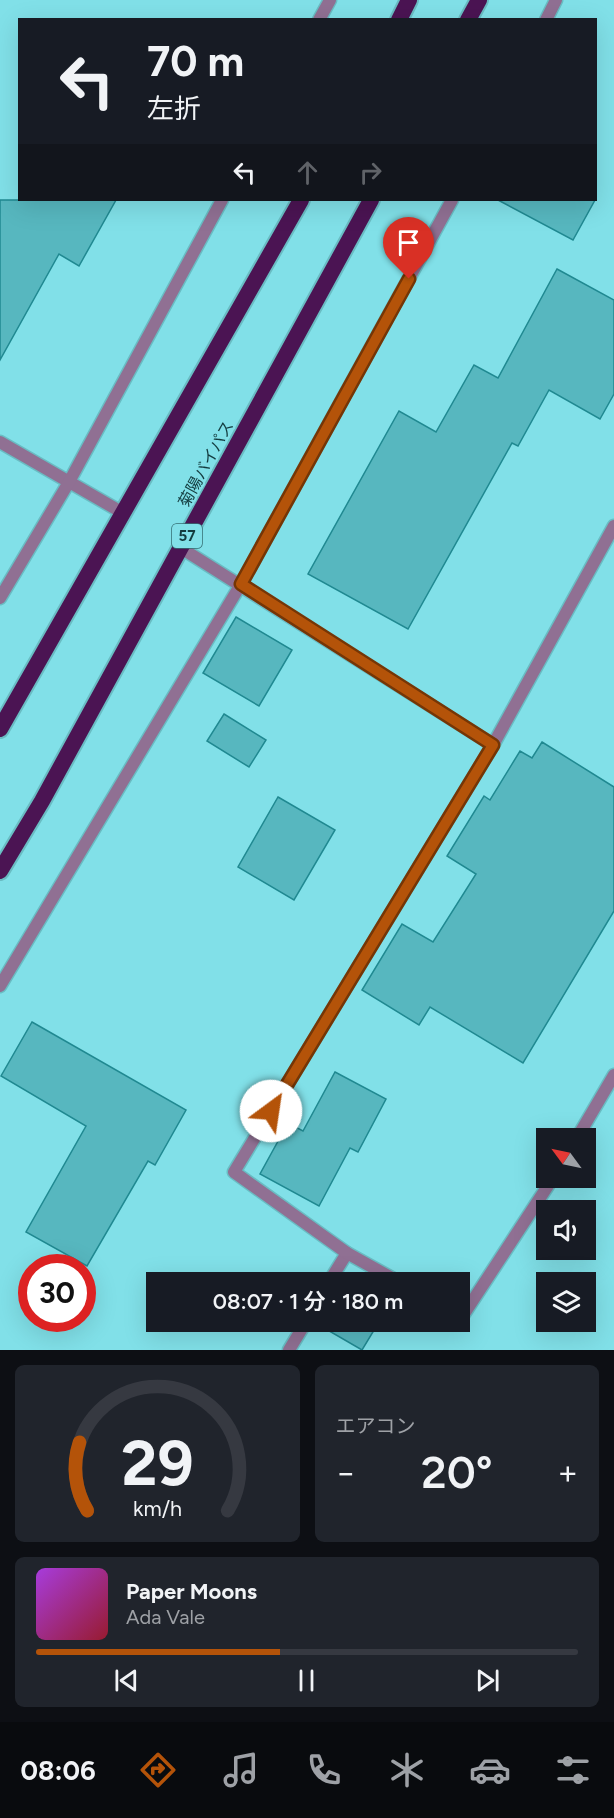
<!DOCTYPE html>
<html lang="ja">
<head>
<meta charset="utf-8">
<style>
	body { margin:0; font-family:Figtree,"Noto Sans JP",sans-serif; background:#20242c; color:#f1f3f6; height:100vh; display:flex; flex-direction:column; font-size:22px; white-space:nowrap }
	* { box-sizing:border-box; margin:0 }
	p { font-size:20px; color:#9ea1a6 }
	.icon { flex:none; width:33px; height:33px; fill:none; stroke:currentColor; stroke-width:2; stroke-linecap:round; stroke-linejoin:round }
	.map { position:relative; height:1350px; overflow:hidden }
	.side { display:flex; flex-direction:column; gap:15px; padding:15px; background:#0d0f14; flex:1 }
	.side>* { flex:none }
	.hud { position:absolute; left:18px; top:18px; width:579px; height:183px; border-radius:0px; box-shadow:0 6px 24px #0002; background:#171b24; color:#f1f3f6; overflow:hidden }
	.needle { width:39px; rotate:303deg }
	.buttons { position:absolute; left:536px; top:1128px; display:grid; gap:12px }
	.buttons a { display:grid; place-items:center; width:60px; height:60px; border-radius:0px; background:#171b24; box-shadow:0 6px 24px #0002; font-size:30px }
	.speed { position:absolute; left:18px; top:1254px; display:flex; gap:12px; font-size:30px; font-weight:700; text-align:center }
	.speed>* { display:grid; place-content:center; width:78px; height:78px; border-radius:50%; background:#171b24; box-shadow:0 6px 24px #0002; line-height:1 }
	.speed .limit { border:9px solid #d22; background:#fff; color:#111 }
	.pin { position:absolute; display:grid; place-items:center; width:51px; height:51px; color:#fff; margin:-62px -26px; border-radius:50% 50% 50% 0; rotate:-45deg; box-shadow:0 0 6px #0007 }
	.pin .icon { rotate:45deg }
	.me { position:absolute; width:66px; margin:-33px; rotate:31deg; stroke-linejoin:round; filter:drop-shadow(0 0 4px #0008) }
	.turn { display:flex; align-items:center; gap:21px; height:126px; padding:0 30px; font-size:27px }
	.turn .icon { width:78px; height:78px; stroke-width:2.5 }
	.turn b { display:block; font-size:42px; line-height:51px }
	.lanes { display:flex; align-items:center; height:57px; padding:0 30px; background:#0003; justify-content:center; gap:30px; direction:ltr }
	.lanes .off { opacity:.35 }
	.big { font-size:45px; font-weight:600; line-height:1.1 }
	.side .widget { flex:1; display:flex; flex-direction:column; justify-content:center; gap:9px; min-width:0; padding:0 21px; border-radius:9px; background:#20242c }
	.side .dial { align-items:center; gap:0 }
	.dial svg { height:156px; overflow:visible; fill:none; stroke:#363941; stroke-width:7; stroke-linecap:round; text-anchor:middle }
	.dial text { fill:#f1f3f6; stroke:none }
	.song { display:flex; align-items:center; gap:18px }
	.cover { width:72px; height:72px; border-radius:9px; background:linear-gradient(135deg,hsl(280 70% 55%),hsl(350 70% 35%)) }
	.played { height:6px; border-radius:3px; background:linear-gradient(90deg,#b45309 45%,#363941 45%) }
	.keys { display:flex; justify-content:space-around; direction:ltr }
	.heat { display:flex; justify-content:space-between; align-items:center; font-size:33px; direction:ltr }
	.side .tiles { flex:1; display:grid; gap:15px; grid-template-columns:1fr 1fr }
	.widget:last-child { grid-column:span 2 }
	.trip { position:absolute; left:146px; top:1272px; width:324px; height:60px; border-radius:0px; background:#171b24; box-shadow:0 6px 24px #0002; font-weight:600; line-height:60px; text-align:center }
	.menu { display:flex; height:96px; justify-content:space-around; align-items:center; background:#090b0e; color:#9ea1a6 }
	.menu .icon { width:42px; height:42px }
	.menu .selected { color:#b45309 }
	.menu b { font-size:27px; color:#f1f3f6 }
	.map>svg:first-child { display:block }
	.building { fill:#57b7bf; stroke:#208991; stroke-width:1.5 }
	.lines { fill:none; stroke-linecap:round; stroke-linejoin:round }
	.minor-casing { stroke:#69bcc3; stroke-width:15 }
	.trunk-casing { stroke:#69bcc3; stroke-width:20 }
	.minor { stroke:#907093; stroke-width:12 }
	.trunk { stroke:#4b1453; stroke-width:16 }
	.route-casing { stroke:#753606; stroke-width:15 }
	.route { stroke:#b45309; stroke-width:10 }
	.labels { text-anchor:middle; dominant-baseline:central; stroke-width:4.5; stroke-linejoin:round; paint-order:stroke }
	.shield { fill:#81e0e8; stroke:#346d72; stroke-width:1.5 }
	.shield-label { font-size:15px; font-weight:bold; fill:#133c3f }
	.street-label { font-size:16px; fill:#133c3f; stroke:#81e0e8 }
</style>
</head>
<body>
<div class="map">
<svg width="614" height="1350" viewBox="0 0 614 1350">
	<rect width="100%" height="100%" fill="#81e0e8"/>
	<!-- building -->
	<g class="building">
		<path d="M0 200H116L79 266 59 254 0 360Z"/>
		<path d="M498 200H595L573 240Z"/>
		<path d="M557 269 614 300V394L600 419 549 390 518 446 512 443 408 629 308 574 399 411 436 432 474 365 498 378Z"/>
		<path d="M236 617 292 650 259 706 203 673Z"/>
		<path d="M224 714 266 740 249 767 207 741Z"/>
		<path d="M542 742 614 787V911L523 1063 430 1007 419 1025 362 990 402 924 433 942 476 874 447 856 484 796 490 800 520 751 532 758Z"/>
		<path d="M278 797 335 830 294 900 238 867Z"/>
		<path d="M32 1022 186 1110 155 1165 148 1161 87 1266 26 1232 86 1126 1 1076Z"/>
		<path d="M335 1072 386 1099 358 1152 350 1148 319 1206 260 1174 288 1123 303 1131Z"/>
		<path d="M328 1322H379L362 1350 324 1328Z"/>
	</g>
	<g class="lines">
		<!-- minor casing -->
		<g class="minor-casing">
			<g id="minor">
				<path d="M319 20 330 0"/>
				<path d="M546 20 556 0"/>
				<path d="M0 442 123 513"/>
				<path d="M181 548 493 745"/>
				<path d="M0 598 69 482 222 200"/>
				<path d="M0 986 241 584 452 200"/>
				<path d="M577 1138 614 1075"/>
				<path d="M329 1282 347 1253"/>
				<path d="M399 1282 347 1253 234 1172 493 745 614 526"/>
				<path d="M459 1316 462 1317 553 1178"/>
				<path d="M289 1350 306 1322"/>
			</g>
		</g>
		<!-- trunk casing -->
		<g class="trunk-casing">
			<g id="trunk">
				<path d="M399 20 409 0"/>
				<path d="M468 20 479 0"/>
				<path d="M0 729 301 200"/>
				<path d="M0 871 42 801 371 200"/>
			</g>
		</g>
		<!-- minor -->
		<use href="#minor" class="minor"/>
		<!-- trunk -->
		<use href="#trunk" class="trunk"/>
	</g>
	<g class="lines">
		<!-- route casing -->
		<g class="route-casing">
			<path id="route" d="M271 1111 493 745 241 584 409 279"/>
		</g>
		<!-- route -->
		<use href="#route" class="route"/>
	</g>
	<g class="labels">
		<!-- shield labels -->
		<rect class="shield" x="172" y="524" width="30" height="24" rx="4.5"/>
		<g class="shield-label">
			<text x="187" y="536">57</text>
		</g>
		<!-- street labels -->
		<g class="street-label">
			<text transform="translate(206 464) rotate(-61)">菊陽バイパス</text>
		</g>
	</g>
</svg>
<div class="buttons">
<a><svg class="needle" viewBox="-14 -14 28 28"><path d="M0-13l5 13h-10z" fill="#e53935"/><path d="M0 13l5-13h-10z" fill="#9ea1a6"/></svg></a>
<a><svg class="icon" aria-label="sound" viewBox="0 0 24 24"><path d="M4 9h4l5-4v14l-5-4H4zM17 9q2 3 0 6"/></svg></a>
<a><svg class="icon" aria-label="layers" viewBox="0 0 24 24"><path d="M12 4l9 5-9 5-9-5zM3 14l9 5 9-5"/></svg></a>
</div>
<div class="speed"><div class="limit">30</div></div>
<div class="pin" style="left:409px;top:279px;background:#d93025"><svg class="icon" aria-label="arrive" viewBox="0 0 24 24"><path d="M6 21V4h12l-3 4 3 4H6"/></svg></div>
<svg class="me" style="left:271px;top:1111px" viewBox="-20 -20 40 40"><circle r="19" fill="#fff"/><path d="M0-13L10 11 0 6-10 11z" fill="#b45309"/></svg>
<div class="trip">08:07 · 1 分 · 180 m</div>
<div class="hud">
<div class="turn"><svg class="icon" aria-label="left" viewBox="0 0 24 24"><path d="M17 20v-9H6M10 6l-5 5 5 5"/></svg><div><b>70 m</b>左折</div></div>
<div class="lanes"><svg class="icon" aria-label="left" viewBox="0 0 24 24"><path d="M17 20v-9H6M10 6l-5 5 5 5"/></svg><svg class="icon off" aria-label="ahead" viewBox="0 0 24 24"><path d="M12 20V5M6 11l6-6 6 6"/></svg><svg class="icon off" aria-label="right" viewBox="0 0 24 24"><path d="M7 20v-9h11M14 6l5 5-5 5"/></svg></div>
</div>
</div>
<section class="side">
<div class="tiles">
<div class="widget dial"><svg viewBox="0 0 100 80">
<path d="M14 69A42 42 0 1 1 86 69"/>
<path d="M14 69A42 42 0 0 1 10 34" stroke="#b45309"/>
<text x="50" y="56" font-size="32" font-weight="700">29</text>
<text x="50" y="72" font-size="11">km/h</text>
</svg></div>
<div class="widget"><p>エアコン</p>
<div class="heat"><a>−</a><b class="big">20°</b><a>+</a></div>
</div>
<div class="widget">
<div class="song"><i class="cover"></i><div><b>Paper Moons</b><p>Ada Vale</p></div></div>
<div class="played"></div>
<div class="keys"><svg class="icon" aria-label="previous" viewBox="0 0 24 24"><path d="M18 5L8 12l10 7zM5 5v14"/></svg><svg class="icon" aria-label="pause" viewBox="0 0 24 24"><path d="M8 5v14M16 5v14"/></svg><svg class="icon" aria-label="next" viewBox="0 0 24 24"><path d="M6 5l10 7-10 7zM19 5v14"/></svg></div>
</div>
</div>
</section>
<nav class="menu">
<b>08:06</b>
<svg class="icon selected" aria-label="directions" viewBox="0 0 24 24"><path d="M12 3l9 9-9 9-9-9zM9 14v-3h6M13 9l2 2-2 2"/></svg>
<svg class="icon" aria-label="music" viewBox="0 0 24 24"><path d="M9 18V5l10-2v13"/><circle cx="6" cy="18" r="3"/><circle cx="16" cy="16" r="3"/></svg>
<svg class="icon" aria-label="phone" viewBox="0 0 24 24"><path d="M5 4h4l2 5-3 2q2 4 5 5l2-3 5 2v4C11 20 4 13 5 4z"/></svg>
<svg class="icon" aria-label="climate" viewBox="0 0 24 24"><path d="M12 3v18M4 7l16 10M4 17L20 7"/></svg>
<svg class="icon" aria-label="car" viewBox="0 0 24 24"><path d="M5 17H2v-5l4-1 3-4h7l3 4 3 1v5h-3M9 17h6M6 11h13"/><circle cx="7" cy="17" r="2"/><circle cx="17" cy="17" r="2"/></svg>
<svg class="icon" aria-label="filters" viewBox="0 0 24 24"><path d="M4 7h16M4 17h16"/><circle cx="9" cy="7" r="2"/><circle cx="15" cy="17" r="2"/></svg>
</nav>
</body>
</html>
